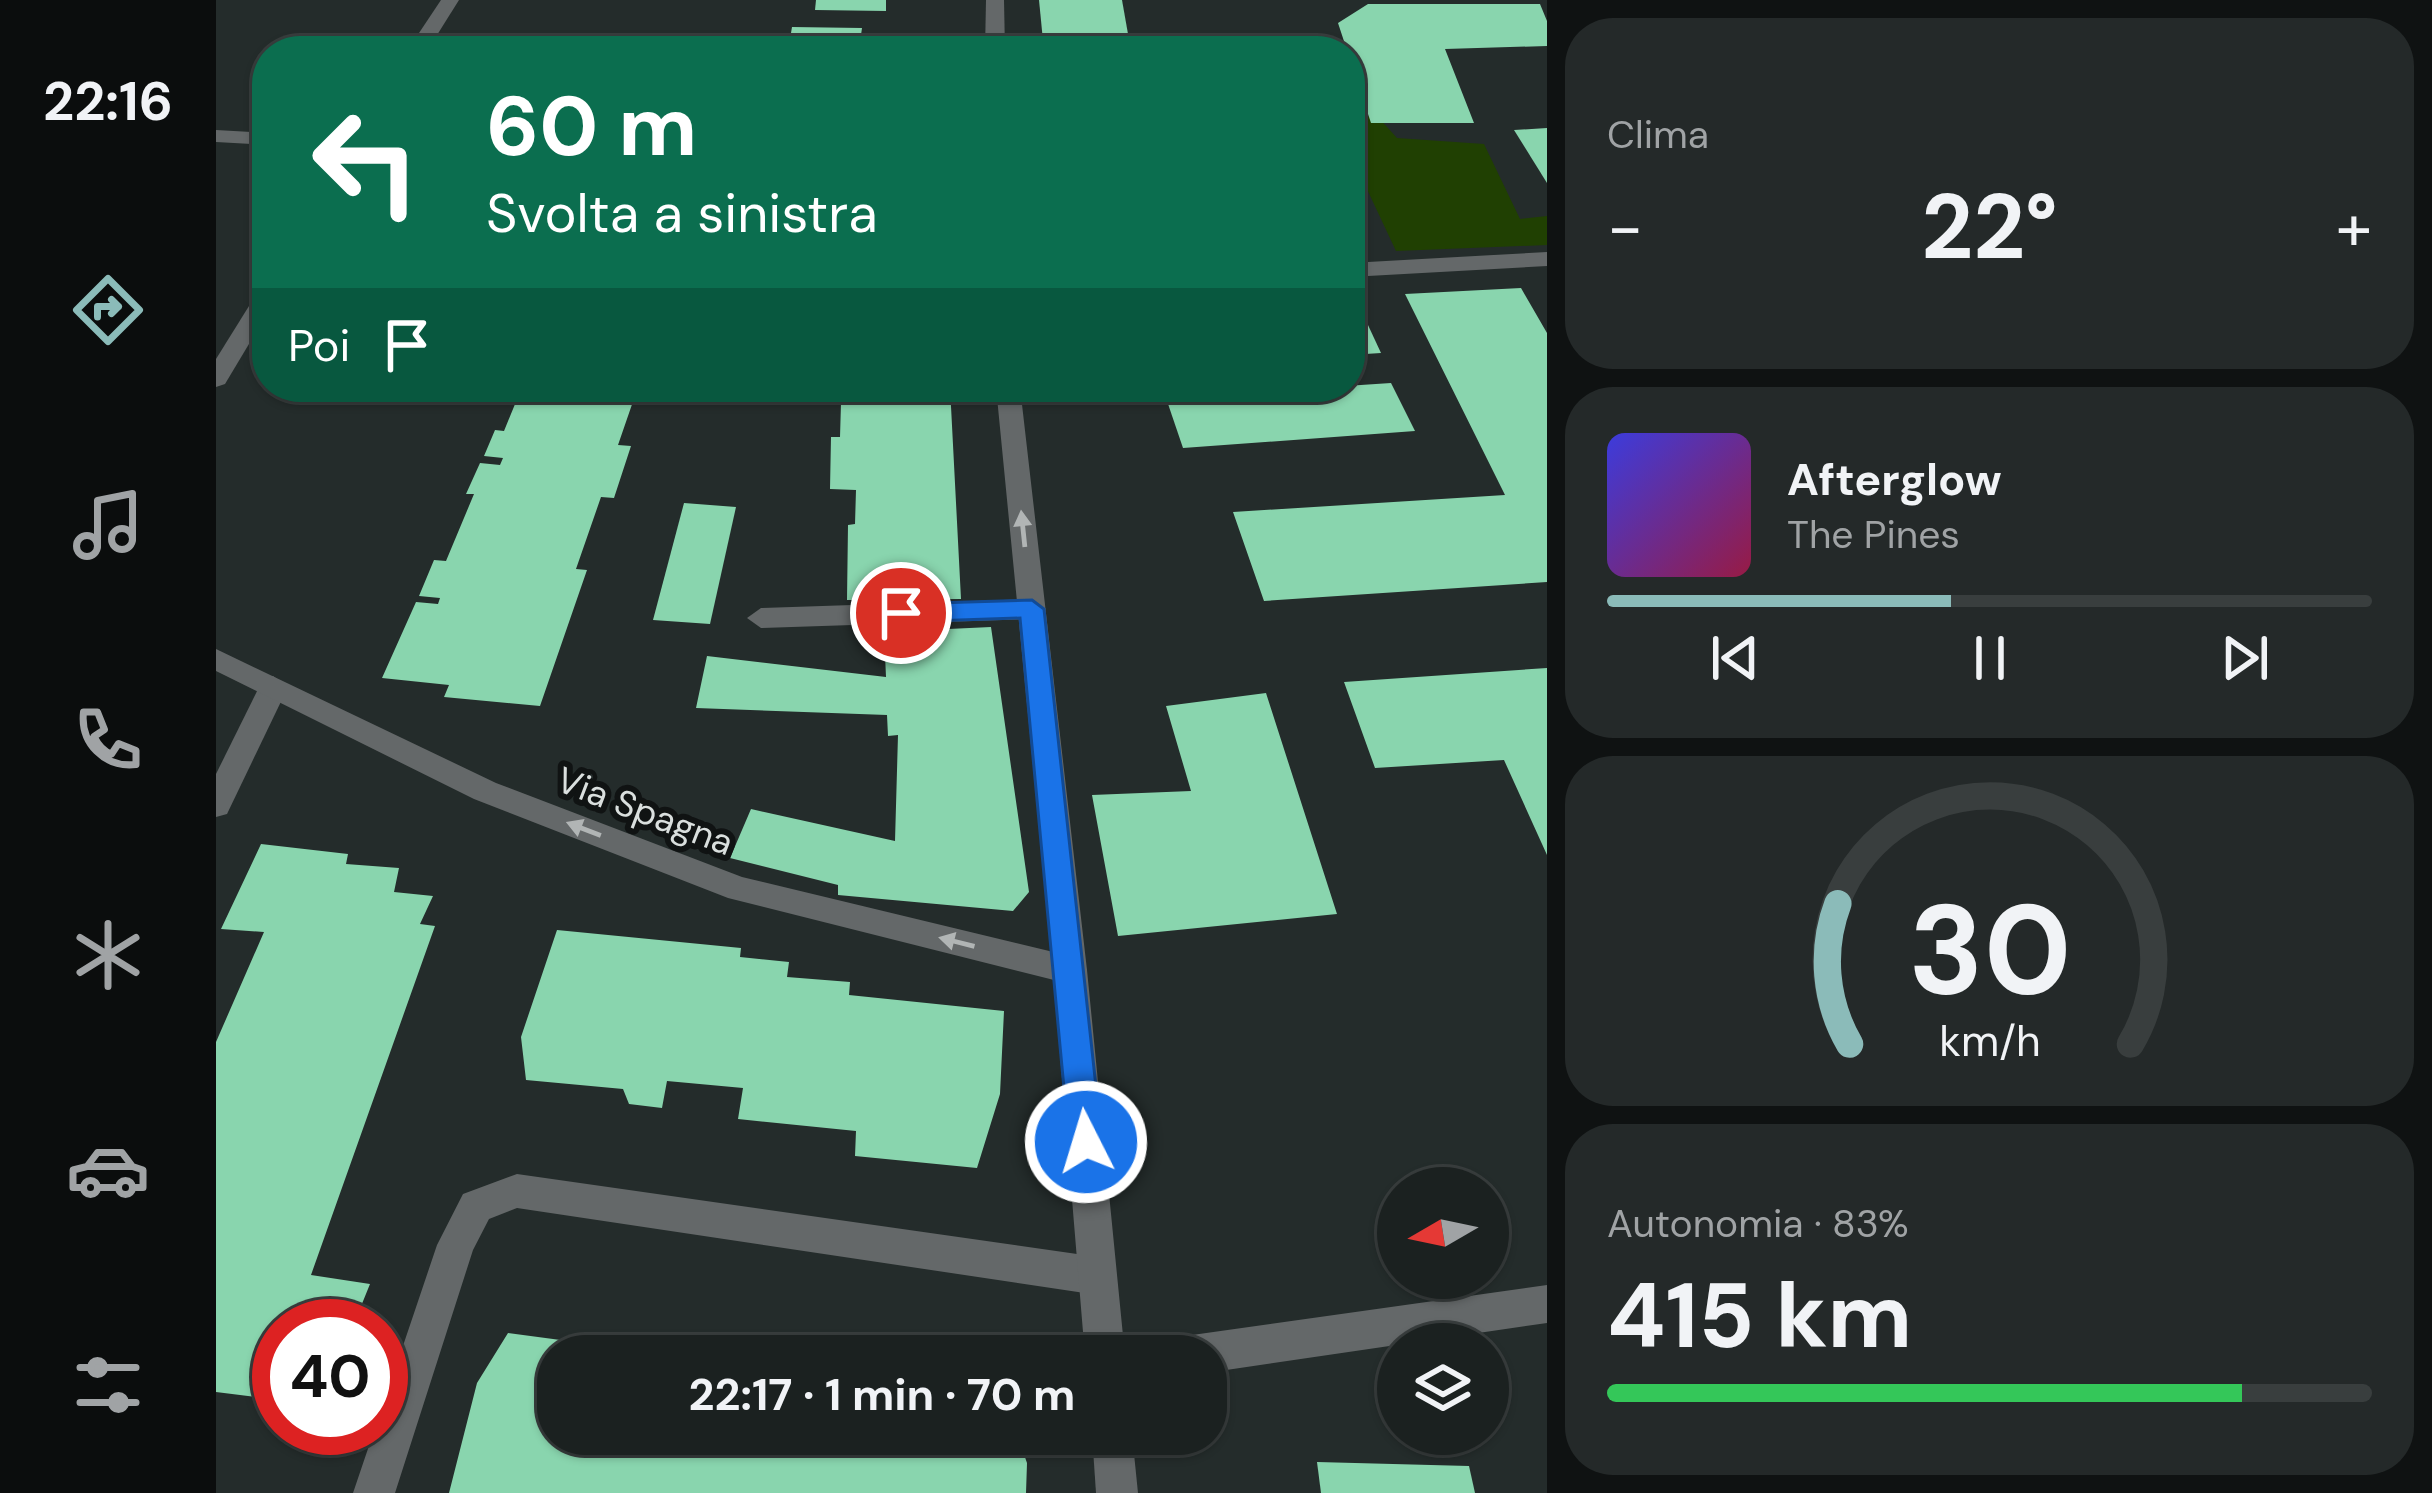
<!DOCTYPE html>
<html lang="it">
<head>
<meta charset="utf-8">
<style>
	body { margin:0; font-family:"DM Sans",sans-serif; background:#242929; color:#f1f3f6; height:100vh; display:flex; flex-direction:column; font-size:45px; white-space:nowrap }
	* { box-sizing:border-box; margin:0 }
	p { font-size:39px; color:#a0a3a5 }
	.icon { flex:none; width:66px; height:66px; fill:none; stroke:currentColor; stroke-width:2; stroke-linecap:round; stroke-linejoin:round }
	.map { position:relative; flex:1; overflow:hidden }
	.sheet { display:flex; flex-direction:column; gap:18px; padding:18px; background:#0f1212; width:885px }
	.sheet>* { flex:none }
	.hud { position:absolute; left:36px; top:36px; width:1113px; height:366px; border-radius:48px; box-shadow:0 3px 9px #0004,0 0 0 3px #393e3e; background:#0b6e4f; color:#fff; overflow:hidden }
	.needle { width:78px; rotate:261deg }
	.controls { position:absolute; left:1161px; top:1167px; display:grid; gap:24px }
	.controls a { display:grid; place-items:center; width:132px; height:132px; border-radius:50%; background:#1b2120; box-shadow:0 3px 9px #0004,0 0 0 3px #393e3e; font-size:60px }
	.speed { position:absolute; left:36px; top:1299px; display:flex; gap:24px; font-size:60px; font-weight:700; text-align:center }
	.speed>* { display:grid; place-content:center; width:156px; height:156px; border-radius:50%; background:#1b2120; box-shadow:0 3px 9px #0004,0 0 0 3px #393e3e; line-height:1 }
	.speed .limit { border:18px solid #d22; background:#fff; color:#111 }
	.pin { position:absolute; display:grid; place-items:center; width:102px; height:102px; color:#fff; margin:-51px; border:6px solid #fff; border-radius:50%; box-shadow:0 3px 12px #0007 }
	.me { position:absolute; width:132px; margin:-66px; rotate:355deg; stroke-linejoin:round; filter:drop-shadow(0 0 9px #0008) }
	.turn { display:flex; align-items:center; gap:42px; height:252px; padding:0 36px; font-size:54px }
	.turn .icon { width:156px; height:156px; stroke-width:2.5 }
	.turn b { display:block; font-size:84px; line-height:102px }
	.then { display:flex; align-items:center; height:114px; padding:0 36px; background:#0003; gap:24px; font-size:45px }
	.big { font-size:90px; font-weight:700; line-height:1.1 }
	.sheet .tile { flex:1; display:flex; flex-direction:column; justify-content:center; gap:18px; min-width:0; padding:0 42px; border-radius:48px; background:#242929 }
	.sheet .dial { align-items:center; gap:0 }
	.dial svg { height:312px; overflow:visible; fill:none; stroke:#393e3e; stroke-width:7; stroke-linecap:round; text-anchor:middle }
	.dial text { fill:#f1f3f6; stroke:none }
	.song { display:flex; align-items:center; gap:36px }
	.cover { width:144px; height:144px; border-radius:18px; background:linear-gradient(135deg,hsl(240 70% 55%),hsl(340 70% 35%)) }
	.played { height:12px; border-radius:6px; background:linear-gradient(90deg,#8bbbb9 45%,#393e3e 45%) }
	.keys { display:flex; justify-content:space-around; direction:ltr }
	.heat { display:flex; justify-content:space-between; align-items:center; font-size:66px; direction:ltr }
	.charge { height:18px; border-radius:9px; background:linear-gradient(90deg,#34c759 83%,#393e3e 0) }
	.trip { position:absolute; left:321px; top:1335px; width:690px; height:120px; border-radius:48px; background:#1b2120; box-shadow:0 3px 9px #0004,0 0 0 3px #393e3e; font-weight:700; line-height:120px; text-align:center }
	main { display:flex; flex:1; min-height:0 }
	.dock { display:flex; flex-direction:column; width:216px; justify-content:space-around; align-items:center; background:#0b0d0d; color:#a0a3a5 }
	.dock .icon { width:84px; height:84px }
	.dock .current { color:#8bbbb9 }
	.dock b { font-size:54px; color:#f1f3f6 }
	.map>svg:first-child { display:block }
	.green { fill:#204002 }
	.building { fill:#89d5ae }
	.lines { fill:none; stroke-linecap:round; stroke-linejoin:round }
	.service { fill:#646869; fill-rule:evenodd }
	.minor { fill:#646869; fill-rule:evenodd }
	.tertiary { fill:#646869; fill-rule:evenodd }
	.oneway { fill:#b1b5b5 }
	.route { fill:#1a73e8; stroke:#114b97; stroke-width:3 }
	.labels { text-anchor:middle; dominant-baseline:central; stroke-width:12; stroke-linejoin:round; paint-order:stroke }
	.street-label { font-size:36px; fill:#dadfde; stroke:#101313 }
</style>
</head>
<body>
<main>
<nav class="dock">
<b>22:16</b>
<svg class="icon current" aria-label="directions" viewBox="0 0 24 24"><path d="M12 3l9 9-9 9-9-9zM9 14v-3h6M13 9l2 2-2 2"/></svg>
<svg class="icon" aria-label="music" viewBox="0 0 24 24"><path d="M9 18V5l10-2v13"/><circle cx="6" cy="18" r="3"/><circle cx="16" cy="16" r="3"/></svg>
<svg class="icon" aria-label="phone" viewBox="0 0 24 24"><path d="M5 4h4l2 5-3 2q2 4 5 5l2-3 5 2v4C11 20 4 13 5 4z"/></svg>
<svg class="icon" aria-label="climate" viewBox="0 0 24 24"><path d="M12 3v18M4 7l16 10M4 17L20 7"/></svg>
<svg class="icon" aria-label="car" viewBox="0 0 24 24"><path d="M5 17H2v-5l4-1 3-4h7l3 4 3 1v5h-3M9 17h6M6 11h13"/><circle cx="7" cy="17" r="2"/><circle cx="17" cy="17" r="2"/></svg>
<svg class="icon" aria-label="filters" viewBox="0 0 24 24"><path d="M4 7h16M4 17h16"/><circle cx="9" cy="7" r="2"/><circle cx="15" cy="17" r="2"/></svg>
</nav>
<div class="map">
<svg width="1331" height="1493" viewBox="0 0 1331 1493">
	<rect width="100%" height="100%" fill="#242c2b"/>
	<!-- green -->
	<path class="green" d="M1134 116 1162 117 1181 138 1268 144 1304 219 1331 216V245L1180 251 1134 153Z"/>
	<!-- building -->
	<g class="building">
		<path d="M600 0H670V11L599 10Z"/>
		<path d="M823 0H906L915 51H828Z"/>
		<path d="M1152 4H1324L1331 21V46L1229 49 1258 123H1155L1122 23Z"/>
		<path d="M576 27 646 28 645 35H632V46L573 45Z"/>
		<path d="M660 41 740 42V51H660Z"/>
		<path d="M1331 128V183L1298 130Z"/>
		<path d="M1305 288 1331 333V582L1048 601 1017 512 1289 495 1189 294Z"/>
		<path d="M1145 310 1165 353 1134 355V311Z"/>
		<path d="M1175 383 1199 431 967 448 950 398Z"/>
		<path d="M306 387H422L402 445 415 446 398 498 385 497 360 569 371 570 324 706 228 697 233 685 166 678 200 602 222 604 224 598 203 596 218 560 230 561 258 494H250L264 463 284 465 287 458 268 456 279 430 288 431Z"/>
		<path d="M619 387H734L745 599 631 600 632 525 639 524 640 490 614 489 615 437H624L625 403H618Z"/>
		<path d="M468 503 520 507 494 624 437 620Z"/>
		<path d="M775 627 813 892 797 911 622 895V885L514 858 535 809 679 841 682 735 672 736 671 715 480 708 491 656 670 677 668 632Z"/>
		<path d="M1331 668V855L1288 760 1159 768 1128 682Z"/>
		<path d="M1050 693 1121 914 902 936 876 795 975 791 950 706Z"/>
		<path d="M45 844 132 854 130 864 183 868 178 892 217 896 204 924 219 926 95 1275 154 1284 137 1326H63V1400L0 1392V1042L48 932 5 929Z"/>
		<path d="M341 930 525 948 524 957 573 962 571 977 634 982 633 995 788 1011 784 1094 761 1168 639 1156 640 1131 522 1119 527 1088 451 1081 446 1108 413 1104 407 1089 310 1080 305 1037Z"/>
		<path d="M292 1333 412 1349 416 1356H342V1434H801L811 1463 810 1493H233L261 1383Z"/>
		<path d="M1101 1462 1253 1466 1259 1493H1105Z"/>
	</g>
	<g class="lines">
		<!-- service -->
		<g class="service">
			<path d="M0 130 51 133V145L0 142Z"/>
			<path d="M816 599 830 609 816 619 545 628 531 618 545 608Z"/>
			<path d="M57 676 72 687 11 814 0 817V774L47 679Z"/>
			<path d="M301 1174 882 1257 895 1263 901 1276 895 1289 882 1295 301 1208 273 1219 257 1250 179 1493H137L159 1428H165V1411L221 1245 247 1194Z"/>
			<path d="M1331 1285V1323L990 1373V1356H949L955 1342 969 1336Z"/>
		</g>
		<!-- minor -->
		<g class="minor">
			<path d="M225 0H243L211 51H191Z"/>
			<path d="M1331 252V266L1134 277V263Z"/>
			<path d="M51 288V314L9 384 0 387V359L43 290Z"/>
			<path d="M0 649 280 783 526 877 854 956 866 960 871 970 866 980 854 984 512 898 258 799 0 671Z"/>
		</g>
		<!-- tertiary -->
		<g class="tertiary">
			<path d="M770 0H788L789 51H769Z"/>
			<path d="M780 387H804L871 970 909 1356H869L837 970Z"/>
			<path d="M876 1434H916L922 1493H880Z"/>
		</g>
	</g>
	<!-- one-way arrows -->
	<defs><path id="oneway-solid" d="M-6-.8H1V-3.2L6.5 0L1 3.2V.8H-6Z" transform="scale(3)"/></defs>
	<g class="oneway">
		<use href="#oneway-solid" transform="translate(807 529) rotate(-96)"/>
		<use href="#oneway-solid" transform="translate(368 829) rotate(-159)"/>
		<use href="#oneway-solid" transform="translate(741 942) rotate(-166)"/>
	</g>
	<!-- route -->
	<path class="route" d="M816 600 828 609 886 1142 881 1153 870 1157 858 1153 853 1142 804 618 685 622 672 613 685 604Z"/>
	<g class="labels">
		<!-- street labels -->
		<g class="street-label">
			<text transform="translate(429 811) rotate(21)">Via Spagna</text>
		</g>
	</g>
</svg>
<div class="controls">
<a><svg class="needle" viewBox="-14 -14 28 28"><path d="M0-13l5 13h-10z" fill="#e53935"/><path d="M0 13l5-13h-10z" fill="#a0a3a5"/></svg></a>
<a><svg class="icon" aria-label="layers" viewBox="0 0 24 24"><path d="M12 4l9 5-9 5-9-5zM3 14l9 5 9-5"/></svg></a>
</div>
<div class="speed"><div class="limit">40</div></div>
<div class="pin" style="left:685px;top:613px;background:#d93025"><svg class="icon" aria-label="arrive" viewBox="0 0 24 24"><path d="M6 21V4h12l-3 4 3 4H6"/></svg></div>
<svg class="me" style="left:870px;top:1142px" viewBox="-20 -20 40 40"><circle r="17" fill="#1a73e8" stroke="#fff" stroke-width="3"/><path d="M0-11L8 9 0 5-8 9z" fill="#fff"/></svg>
<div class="trip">22:17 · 1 min · 70 m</div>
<div class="hud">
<div class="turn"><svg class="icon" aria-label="left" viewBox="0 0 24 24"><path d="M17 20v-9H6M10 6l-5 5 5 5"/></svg><div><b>60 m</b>Svolta a sinistra</div></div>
<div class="then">Poi<svg class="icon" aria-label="arrive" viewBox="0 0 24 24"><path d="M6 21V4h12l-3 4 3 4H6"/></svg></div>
</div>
</div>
<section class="sheet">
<div class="tile"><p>Clima</p>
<div class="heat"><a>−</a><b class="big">22°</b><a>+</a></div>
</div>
<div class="tile">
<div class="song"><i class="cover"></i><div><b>Afterglow</b><p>The Pines</p></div></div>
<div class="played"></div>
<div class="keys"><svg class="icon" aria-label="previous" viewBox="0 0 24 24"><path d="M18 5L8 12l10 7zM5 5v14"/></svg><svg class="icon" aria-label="pause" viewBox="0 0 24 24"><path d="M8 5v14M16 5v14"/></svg><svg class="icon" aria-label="next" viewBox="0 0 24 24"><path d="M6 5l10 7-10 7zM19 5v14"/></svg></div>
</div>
<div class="tile dial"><svg viewBox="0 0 100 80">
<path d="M14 69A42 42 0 1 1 86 69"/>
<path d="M14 69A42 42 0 0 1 11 33" stroke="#8bbbb9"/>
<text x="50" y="56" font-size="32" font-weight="700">30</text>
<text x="50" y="72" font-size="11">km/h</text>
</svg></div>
<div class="tile"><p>Autonomia · 83%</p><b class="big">415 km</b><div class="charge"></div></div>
</section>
</main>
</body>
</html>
